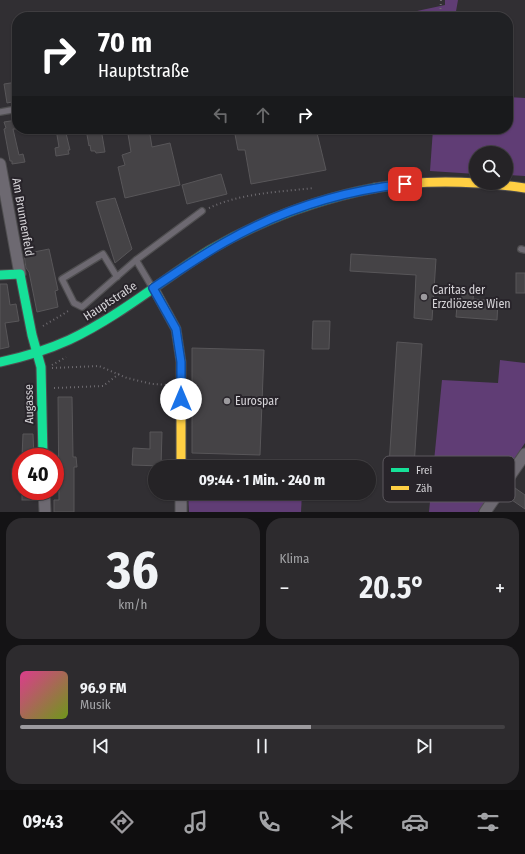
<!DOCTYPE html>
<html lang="de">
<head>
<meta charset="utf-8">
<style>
	body { margin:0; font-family:"Fira Sans Condensed",sans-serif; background:#2d2b2e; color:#f1f3f6; height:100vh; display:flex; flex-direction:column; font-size:15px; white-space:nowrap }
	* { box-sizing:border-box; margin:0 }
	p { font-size:13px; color:#a3a4a7 }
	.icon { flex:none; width:22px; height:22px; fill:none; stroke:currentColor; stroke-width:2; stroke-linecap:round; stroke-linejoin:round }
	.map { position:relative; height:512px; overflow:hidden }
	.details { display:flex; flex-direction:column; gap:6px; padding:6px; background:#141315; flex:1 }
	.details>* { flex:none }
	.hud { position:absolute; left:12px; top:12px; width:501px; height:122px; border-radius:16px; box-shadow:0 1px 3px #0004,0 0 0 1px #424043; background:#202124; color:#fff; overflow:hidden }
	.fabs { position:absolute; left:469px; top:146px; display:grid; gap:8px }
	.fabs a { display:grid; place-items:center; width:44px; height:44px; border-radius:50%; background:#252326; box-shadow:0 1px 3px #0004,0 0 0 1px #424043; font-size:20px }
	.speed { position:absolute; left:12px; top:448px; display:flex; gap:8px; font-size:20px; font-weight:700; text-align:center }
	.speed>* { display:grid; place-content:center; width:52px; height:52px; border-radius:50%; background:#252326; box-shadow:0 1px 3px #0004,0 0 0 1px #424043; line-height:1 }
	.speed .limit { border:6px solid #d22; background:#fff; color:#111 }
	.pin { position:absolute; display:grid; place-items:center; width:34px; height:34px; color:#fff; margin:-17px; border-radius:8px; box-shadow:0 2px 6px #0006 }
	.me { position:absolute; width:44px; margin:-22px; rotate:0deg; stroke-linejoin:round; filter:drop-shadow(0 0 3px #0008) }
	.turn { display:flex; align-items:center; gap:14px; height:84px; padding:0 20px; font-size:18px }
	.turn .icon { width:52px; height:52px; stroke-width:2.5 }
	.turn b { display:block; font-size:28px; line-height:34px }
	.lanes { display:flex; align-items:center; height:38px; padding:0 20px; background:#0003; justify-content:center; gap:20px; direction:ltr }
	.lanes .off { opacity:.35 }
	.big { font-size:30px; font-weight:700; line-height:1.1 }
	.details .card { flex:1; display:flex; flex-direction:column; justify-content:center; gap:6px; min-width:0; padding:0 14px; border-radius:16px; background:#2d2b2e }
	.details .dial { align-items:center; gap:0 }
	.dial b { font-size:52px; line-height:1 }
	.song { display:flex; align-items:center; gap:12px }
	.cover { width:48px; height:48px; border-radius:6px; background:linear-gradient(135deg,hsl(330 70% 55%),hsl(80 70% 35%)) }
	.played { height:4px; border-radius:2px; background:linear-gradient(90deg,#9c9a9e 60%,#424043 60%) }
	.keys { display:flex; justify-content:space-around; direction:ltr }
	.heat { display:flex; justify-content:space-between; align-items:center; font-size:22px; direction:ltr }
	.details .tiles { flex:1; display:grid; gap:6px; grid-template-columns:1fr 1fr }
	.card:last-child { grid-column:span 2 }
	.trip { position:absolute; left:148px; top:460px; width:228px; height:40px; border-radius:20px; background:#252326; box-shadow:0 1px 3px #0004,0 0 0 1px #424043; font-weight:700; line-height:40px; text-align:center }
	.dock { display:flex; height:64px; justify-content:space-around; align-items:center; background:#0f0e0f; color:#a3a4a7 }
	.dock .icon { width:28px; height:28px }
	.dock .current { color:#9c9a9e }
	.dock b { font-size:18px; color:#f1f3f6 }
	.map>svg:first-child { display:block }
	.green { fill:#603d75 }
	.building { fill:#454346; stroke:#585659 }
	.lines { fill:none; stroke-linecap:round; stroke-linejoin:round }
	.lane-casing { stroke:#4f4e50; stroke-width:8 }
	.street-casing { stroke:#4f4e50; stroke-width:13 }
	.fast-casing { stroke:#4f4e50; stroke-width:11 }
	.slow-casing { stroke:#4f4e50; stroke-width:11 }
	.path { stroke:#6e6b70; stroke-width:2; stroke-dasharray:1 3; stroke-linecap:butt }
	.lane { stroke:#6d6971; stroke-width:5.5 }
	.street { stroke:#6d6971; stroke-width:11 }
	.fast { stroke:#16e098; stroke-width:9 }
	.slow { stroke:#ffcf43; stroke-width:9 }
	.route-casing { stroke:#114b97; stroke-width:10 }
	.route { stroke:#1a73e8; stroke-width:7 }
	.poi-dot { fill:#9c9a9e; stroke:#28242a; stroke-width:1.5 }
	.labels { text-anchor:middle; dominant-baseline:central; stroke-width:4; stroke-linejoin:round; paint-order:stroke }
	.street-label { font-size:12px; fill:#d6d4d8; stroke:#28242a }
	.poi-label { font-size:12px; fill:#d6d4d8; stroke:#28242a; text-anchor:start }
	.key { fill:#28242a; stroke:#5c595e; stroke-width:1 }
	.key-label { font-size:11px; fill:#d6d4d8 }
</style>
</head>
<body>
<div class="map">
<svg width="525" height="512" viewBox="0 0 525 512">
	<rect width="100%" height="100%" fill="#312f33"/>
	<!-- green -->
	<g class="green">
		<path d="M445 0H458L455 17H389L445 5Z"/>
		<path d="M508 97 525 98V176L506 175V153H476V174L430 171 433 129H508Z"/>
		<path d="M500 360 525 363V443L478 512H429L442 380 498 383Z"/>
		<path d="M188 493H302L301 512H189Z"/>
	</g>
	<!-- building -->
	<g class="building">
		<path d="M17 82V101L7 103 4 84Z"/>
		<path d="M17 120V129H13L19 155 23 154 25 162 12 164V161H10L4 129 6 128 4 122Z"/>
		<path d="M56 129H65L70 150H68L69 154 56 156 55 148 59 147Z"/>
		<path d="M86 129H101L105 152 96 153 95 151H91L90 145 89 146Z"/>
		<path d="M139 129H149L152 147 170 143 180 185 125 198 118 167 125 165 122 155 131 152 128 134 139 132Z"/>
		<path d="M234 129H316L326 170 251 184 245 150H238Z"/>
		<path d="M221 174 227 194 187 204 182 185Z"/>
		<path d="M115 198 132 249 115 263 96 202Z"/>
		<path d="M49 249 58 290 55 291 58 307 37 312 29 272 26 268 24 254Z"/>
		<path d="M351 254 436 259 432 320 414 318 416 275 350 271Z"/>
		<rect x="516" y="273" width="9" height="20"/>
		<path d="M0 284H7L10 305 16 304 19 321 5 323 9 347 0 349Z"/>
		<path d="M462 292H474L473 299 498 301 497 320 456 317 457 306 461 307Z"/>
		<path d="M313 321H330L329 349H312Z"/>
		<path d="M397 342 422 344 413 482 388 481Z"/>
		<path d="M192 348 264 350 260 455 192 453Z"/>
		<path d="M58 397H72L73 457H76L77 467H74V512H54V500H59Z"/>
		<path d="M150 432H162L161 466 132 465 133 448 150 449Z"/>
		<path d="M23 434H33L34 457H22Z"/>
		<path d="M515 488 525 495V509L509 498Z"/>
		<rect x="22" y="491" width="15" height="9"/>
	</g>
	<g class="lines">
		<!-- lane casing -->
		<g class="lane-casing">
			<g id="lane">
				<path d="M0 112 17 109"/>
				<path d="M521 249 525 250"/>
				<path d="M117 277 103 254 62 279 74 303 82 307 136 260"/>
				<path d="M152 287 136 260 202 211"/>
			</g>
		</g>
		<!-- street casing -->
		<g class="street-casing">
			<g id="street">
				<path d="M0 164 20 274"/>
				<path d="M44 491 45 512"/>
				<path d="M181 493V512"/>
				<path d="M485 512 525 454"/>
			</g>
		</g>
		<!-- fast casing -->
		<g class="fast-casing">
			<g id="fast">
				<path d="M0 275 20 274 32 335 41 367 43 457"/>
				<path d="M0 362C24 357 47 350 69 340 120 316 163 279 210 250 261 220 317 199 375 188"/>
			</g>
		</g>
		<!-- slow casing -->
		<g class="slow-casing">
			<g id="slow">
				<path d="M375 188C424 179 476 181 525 188"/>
				<path d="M153 287 176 329 181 362V467"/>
			</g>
		</g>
		<!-- path -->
		<g class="path">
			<path d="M440 17 441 0"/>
			<path d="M209 208C241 193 279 192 314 188"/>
			<path d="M43 326 70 310"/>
			<path d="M52 365 66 357"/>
			<path d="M52 368 99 366 127 378 152 384 169 385"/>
			<path d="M54 388 103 386 119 374"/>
		</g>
		<!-- lane -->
		<use href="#lane" class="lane"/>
		<!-- street -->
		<use href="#street" class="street"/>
		<!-- fast -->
		<use href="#fast" class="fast"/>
		<!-- slow -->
		<use href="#slow" class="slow"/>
	</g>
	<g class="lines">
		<!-- route casing -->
		<g class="route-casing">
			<path id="route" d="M181 399V362L176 329 153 288C177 272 200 256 225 242 281 210 341 191 405 184"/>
		</g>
		<!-- route -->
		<use href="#route" class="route"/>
	</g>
	<!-- markers -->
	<g class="poi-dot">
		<circle cx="424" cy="297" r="4"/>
		<circle cx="227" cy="401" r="4"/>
	</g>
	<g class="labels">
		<!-- street labels -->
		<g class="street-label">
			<text transform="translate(23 217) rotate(80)">Am Brunnenfeld</text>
			<text transform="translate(110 301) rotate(-33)">Hauptstraße</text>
			<text transform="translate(29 404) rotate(-91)">Augasse</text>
		</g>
		<!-- poi labels -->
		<g class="poi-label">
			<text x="432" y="290">Caritas der<tspan x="432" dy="14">Erzdiözese Wien</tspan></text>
			<text x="235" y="401">Eurospar</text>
		</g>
	</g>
	<!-- legend -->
	<rect x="383" y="456" width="132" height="46" rx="6" class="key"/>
	<rect x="391" y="468" width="18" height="4" fill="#16e098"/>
	<rect x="391" y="486" width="18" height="4" fill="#ffcf43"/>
	<g class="key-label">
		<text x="416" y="474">Frei</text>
		<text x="416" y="492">Zäh</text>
	</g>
</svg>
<div class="fabs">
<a><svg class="icon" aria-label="search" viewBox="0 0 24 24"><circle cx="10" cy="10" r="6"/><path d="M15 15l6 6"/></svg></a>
</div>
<div class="speed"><div class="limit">40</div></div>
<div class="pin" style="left:405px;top:184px;background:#d93025"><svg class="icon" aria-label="arrive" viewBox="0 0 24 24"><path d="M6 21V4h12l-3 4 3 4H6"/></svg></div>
<svg class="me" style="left:181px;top:399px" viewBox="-20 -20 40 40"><circle r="19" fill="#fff"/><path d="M0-13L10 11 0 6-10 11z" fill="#1a73e8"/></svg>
<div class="trip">09:44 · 1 Min. · 240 m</div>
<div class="hud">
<div class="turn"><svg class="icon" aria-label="right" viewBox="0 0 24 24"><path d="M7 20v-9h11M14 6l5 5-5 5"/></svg><div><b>70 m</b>Hauptstraße</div></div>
<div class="lanes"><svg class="icon off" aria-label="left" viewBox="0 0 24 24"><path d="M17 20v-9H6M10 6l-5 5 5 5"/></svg><svg class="icon off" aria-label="ahead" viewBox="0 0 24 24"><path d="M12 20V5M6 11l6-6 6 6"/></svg><svg class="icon" aria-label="right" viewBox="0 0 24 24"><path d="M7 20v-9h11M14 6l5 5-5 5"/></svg></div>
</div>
</div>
<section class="details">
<div class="tiles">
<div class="card dial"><b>36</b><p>km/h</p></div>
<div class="card"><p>Klima</p>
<div class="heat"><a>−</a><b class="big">20.5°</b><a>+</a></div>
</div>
<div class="card">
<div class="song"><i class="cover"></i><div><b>96.9 FM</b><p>Musik</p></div></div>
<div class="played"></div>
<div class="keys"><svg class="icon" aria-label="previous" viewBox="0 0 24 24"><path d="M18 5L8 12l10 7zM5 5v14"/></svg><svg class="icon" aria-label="pause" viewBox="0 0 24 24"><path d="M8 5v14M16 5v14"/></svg><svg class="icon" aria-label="next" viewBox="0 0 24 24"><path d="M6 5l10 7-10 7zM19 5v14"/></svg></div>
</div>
</div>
</section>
<nav class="dock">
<b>09:43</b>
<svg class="icon current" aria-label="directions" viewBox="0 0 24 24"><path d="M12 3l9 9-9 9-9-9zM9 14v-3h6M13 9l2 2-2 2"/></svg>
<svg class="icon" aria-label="music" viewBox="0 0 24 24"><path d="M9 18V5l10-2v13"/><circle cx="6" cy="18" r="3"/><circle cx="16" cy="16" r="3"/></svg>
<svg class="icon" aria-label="phone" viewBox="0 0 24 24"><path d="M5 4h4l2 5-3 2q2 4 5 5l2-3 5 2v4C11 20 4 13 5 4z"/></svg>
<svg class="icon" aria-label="climate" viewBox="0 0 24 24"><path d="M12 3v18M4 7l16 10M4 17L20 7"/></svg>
<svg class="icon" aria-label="car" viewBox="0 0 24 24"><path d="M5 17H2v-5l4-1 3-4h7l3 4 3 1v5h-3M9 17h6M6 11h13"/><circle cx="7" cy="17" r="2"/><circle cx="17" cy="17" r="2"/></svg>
<svg class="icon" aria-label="filters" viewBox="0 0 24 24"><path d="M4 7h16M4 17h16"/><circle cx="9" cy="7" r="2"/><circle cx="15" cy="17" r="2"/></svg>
</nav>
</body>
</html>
